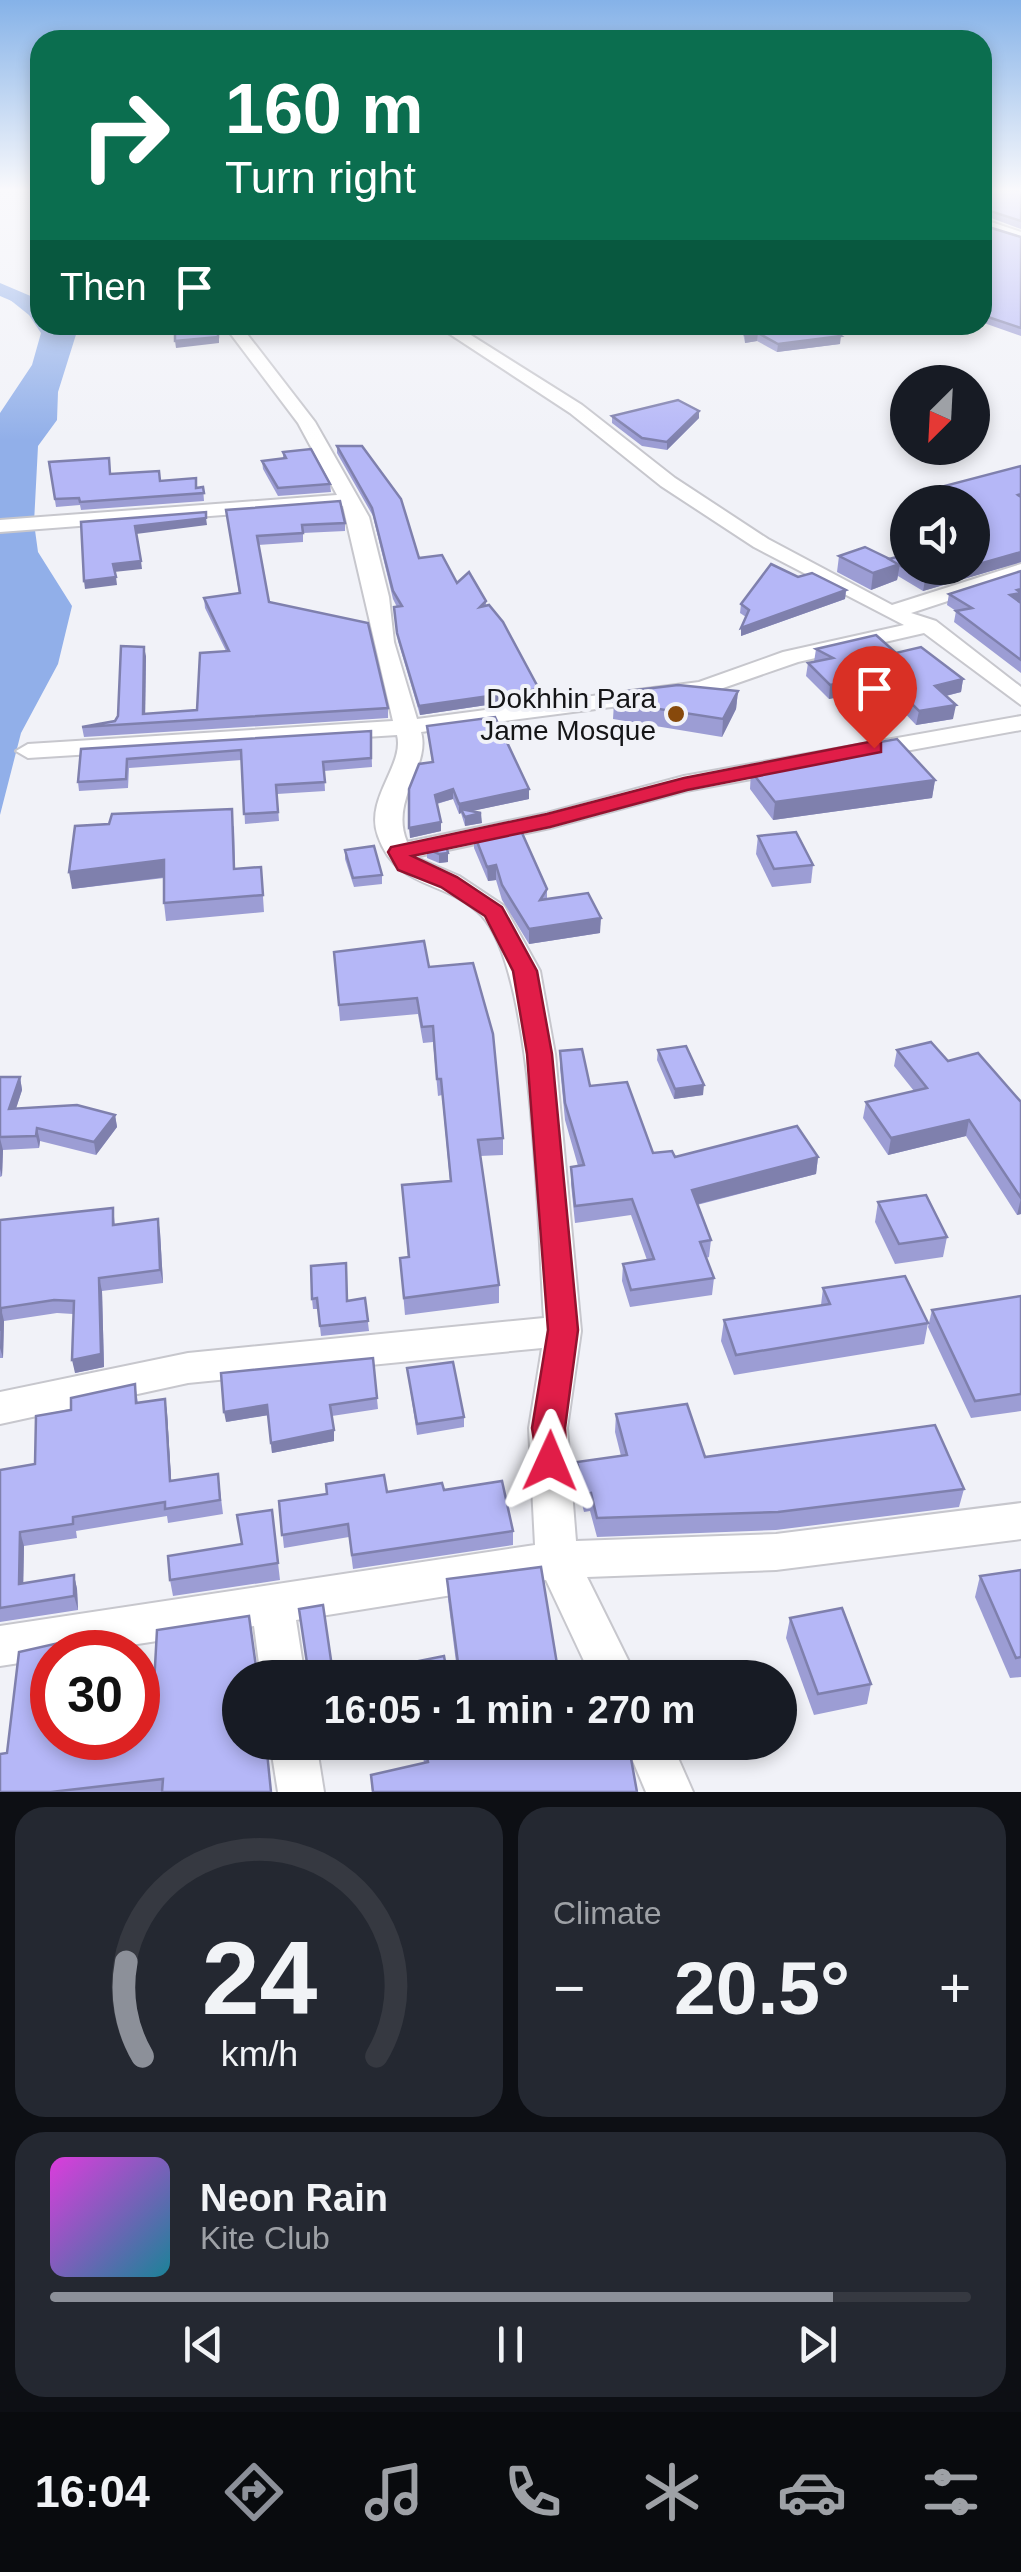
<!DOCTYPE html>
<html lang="en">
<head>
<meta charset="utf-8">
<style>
	body { margin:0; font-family:Helvetica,sans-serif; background:#242831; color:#f1f3f6; height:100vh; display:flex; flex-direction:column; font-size:38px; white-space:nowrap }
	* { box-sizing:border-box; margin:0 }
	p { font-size:32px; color:#9ea1a6 }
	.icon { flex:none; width:55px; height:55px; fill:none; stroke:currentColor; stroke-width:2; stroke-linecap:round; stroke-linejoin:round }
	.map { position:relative; height:1792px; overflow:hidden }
	.drawer { display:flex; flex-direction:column; gap:15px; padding:15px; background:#0d0f14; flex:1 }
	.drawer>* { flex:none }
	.top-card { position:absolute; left:30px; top:30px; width:962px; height:305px; border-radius:30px; box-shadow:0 5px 15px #0003; background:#0b6e4f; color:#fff; overflow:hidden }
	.needle { width:65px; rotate:204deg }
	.fabs { position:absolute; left:890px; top:365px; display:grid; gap:20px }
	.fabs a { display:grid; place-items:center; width:100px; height:100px; border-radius:50%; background:#171b24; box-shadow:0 5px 15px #0003; font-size:50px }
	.speed { position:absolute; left:30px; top:1630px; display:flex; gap:20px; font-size:50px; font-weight:700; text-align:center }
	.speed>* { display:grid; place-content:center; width:130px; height:130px; border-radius:50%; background:#171b24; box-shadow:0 5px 15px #0003; line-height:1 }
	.speed .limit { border:15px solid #d22; background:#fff; color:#111 }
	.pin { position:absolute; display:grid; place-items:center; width:85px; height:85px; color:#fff; margin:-102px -42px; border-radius:50% 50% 50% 0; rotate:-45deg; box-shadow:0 0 10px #0007 }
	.pin .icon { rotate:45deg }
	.me { position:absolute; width:110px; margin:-55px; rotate:1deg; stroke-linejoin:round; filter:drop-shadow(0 0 8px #0008) }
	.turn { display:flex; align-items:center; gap:35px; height:210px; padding:0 30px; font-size:45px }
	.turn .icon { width:130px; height:130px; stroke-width:2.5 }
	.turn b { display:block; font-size:70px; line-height:85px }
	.then { display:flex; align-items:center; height:95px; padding:0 30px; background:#0003; gap:20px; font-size:38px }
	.big { font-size:75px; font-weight:700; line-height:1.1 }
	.drawer .card { flex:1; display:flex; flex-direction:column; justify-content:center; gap:15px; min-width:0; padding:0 35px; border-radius:30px; background:#242831 }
	.drawer .dial { align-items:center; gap:0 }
	.dial svg { height:260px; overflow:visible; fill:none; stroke:#363941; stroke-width:7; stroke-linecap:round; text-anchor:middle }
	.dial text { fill:#f1f3f6; stroke:none }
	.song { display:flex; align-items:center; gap:30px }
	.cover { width:120px; height:120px; border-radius:15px; background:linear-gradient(135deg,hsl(300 70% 55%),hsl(190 70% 35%)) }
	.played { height:10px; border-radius:5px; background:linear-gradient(90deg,#8c9099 85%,#363941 85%) }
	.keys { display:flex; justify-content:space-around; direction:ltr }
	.heat { display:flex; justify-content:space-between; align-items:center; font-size:55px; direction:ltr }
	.drawer .tiles { flex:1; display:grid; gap:15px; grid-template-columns:1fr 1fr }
	.card:last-child { grid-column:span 2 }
	.trip { position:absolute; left:222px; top:1660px; width:575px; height:100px; border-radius:50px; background:#171b24; box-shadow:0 5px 15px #0003; font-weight:700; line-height:100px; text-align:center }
	.tab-bar { display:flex; height:160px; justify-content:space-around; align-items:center; background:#090b0e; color:#9ea1a6 }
	.tab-bar .icon { width:70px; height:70px }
	.tab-bar .current { color:#8c9099 }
	.tab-bar b { font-size:45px; color:#f1f3f6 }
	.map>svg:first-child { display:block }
	.water { fill:#91afe9 }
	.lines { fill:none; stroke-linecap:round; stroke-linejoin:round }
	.canal { fill:#91afe9; fill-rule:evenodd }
	.minor-casing { stroke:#c7c7cd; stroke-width:4 }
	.minor { fill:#fff; fill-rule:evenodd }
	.wall { fill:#9c9dd4 }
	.shaded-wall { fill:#7f80ad }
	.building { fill:#b5b7f7; stroke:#7f80ad; stroke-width:2.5 }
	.route { fill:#e11d48; stroke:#92132f; stroke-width:2.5 }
	.poi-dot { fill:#87490b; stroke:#f1f2f8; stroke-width:4 }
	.labels { text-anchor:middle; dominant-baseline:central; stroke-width:8; stroke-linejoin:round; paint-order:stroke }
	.poi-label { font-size:28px; fill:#151517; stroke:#f1f2f8; text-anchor:end }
</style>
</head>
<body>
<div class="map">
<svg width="1021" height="1792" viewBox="0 0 1021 1792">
	<rect width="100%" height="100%" fill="#f1f2f8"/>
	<!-- water -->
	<path class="water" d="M9 299 40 302V325H79L58 392 57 420 38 446 34 523 38 552 72 606 58 664 21 733 0 815V413L32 365 41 333 29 315Z"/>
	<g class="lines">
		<!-- canal -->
		<path class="canal" d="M0 283 40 300V313L0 296Z"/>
		<!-- minor casing -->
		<g class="minor-casing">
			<g id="minor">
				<path d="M982 219 1021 232V240L982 228Z"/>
				<path d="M224 325H240L315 422 369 517 389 597 394 642 417 719 699 682 783 652 904 625 754 547 661 486 570 413 436 325H455L582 405 675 478 768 539 892 605 1021 564V577L911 613 936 621 1021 687V705L924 633 798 662 703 695 421 732C431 767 389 799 407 842L547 813 684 776 1021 716V730L686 791 550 828 415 857 459 876 504 906 540 971 555 1054 581 1331 567 1428 576 1541 776 1534 1021 1503V1539L776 1570 587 1577 637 1678H592L546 1580 296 1620 305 1678H261L254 1626 86 1652H52V1658L0 1666V1626L535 1545 529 1428 542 1348 188 1383 0 1424V1392L188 1353 544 1318C538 1234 535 973 482 916 447 879 397 891 378 836 364 799 405 765 397 735L28 758 16 751 28 744 393 721 343 506 0 532V520L337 495 298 423Z"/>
				<path d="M270 1742H316L324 1792H278Z"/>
				<path d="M625 1742H671L693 1792H646Z"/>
			</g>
		</g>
		<!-- minor -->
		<use href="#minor" class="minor"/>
	</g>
	<!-- wall -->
	<g class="wall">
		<path d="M982 190H1021V229L983 215Z"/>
		<path d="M982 225 1021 237V336L984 323Z"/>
		<path d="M851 325 829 329 840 344 777 352 757 341 745 343 743 333 730 326Z"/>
		<path d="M612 416 699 418 667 450 642 446 612 423Z"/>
		<path d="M337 446 419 558 486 601V606L539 697 420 715 398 641 394 607H397L393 599 373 516 337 453Z"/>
		<path d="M283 452 330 484 331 492 278 496 263 469 262 461 283 458Z"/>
		<path d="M49 462 110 474 160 481 197 488 203 487 204 501 81 510 80 505 56 507Z"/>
		<path d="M1021 466V562L923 591 898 576 897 580 871 590 837 572 839 556 972 568V502H932L928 500 929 490Z"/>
		<path d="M226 510 345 523V531L303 533V542L258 545 269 602 388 708V718L84 737 82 727 115 721 146 656 145 714 197 710 226 651 205 608 204 598 239 593Z"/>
		<path d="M798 577 846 590 845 599 741 636 746 617 740 613 741 604Z"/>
		<path d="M949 594 1021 600V673L954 622 956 611 947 605Z"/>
		<path d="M816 649 896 653 963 679 961 692 946 696 953 719 916 725 881 688 829 699 806 676 808 663 814 662Z"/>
		<path d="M738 691 736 709 722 737 613 719 614 702Z"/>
		<path d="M427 726 529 789V799L471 811 482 823 465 826 461 813 459 814 453 799 437 804 441 831 410 838 432 762Z"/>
		<path d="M371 731 372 767 324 771 325 791 277 794 279 821 245 824 242 760 129 768 128 788 79 791 78 782 81 749Z"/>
		<path d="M829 751 935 780 932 798 773 820 750 789 751 771 828 759Z"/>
		<path d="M234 826 235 869 261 867 264 912 166 921 164 903V878L72 889Z"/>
		<path d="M474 834 547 889V899L600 933 529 944 502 900 496 880 488 881 474 848Z"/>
		<path d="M758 836 813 865 811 883 772 887 756 854Z"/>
		<path d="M427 849 448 853V862L439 863 427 858Z"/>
		<path d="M345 850 382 875V884L354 887 345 859Z"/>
		<path d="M334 952 429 967 503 1138V1155L480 1156 499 1285V1303L405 1315 400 1258 408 1257 402 1185 450 1181 442 1095 438 1096 433 1042 423 1043 418 1014 340 1021Z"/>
		<path d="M658 1050 703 1095 674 1099 657 1060Z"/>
		<path d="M897 1050 948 1061 1021 1102V1214L1017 1215 966 1136 888 1155 863 1118 866 1102 914 1091 894 1066Z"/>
		<path d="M560 1051 590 1086 653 1153 675 1157H818L816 1174 697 1205 711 1240 709 1257 706 1258 714 1278 712 1295 630 1307 622 1281 623 1264 647 1260 631 1215 575 1223 571 1184V1167L578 1166 565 1120 560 1068Z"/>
		<path d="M0 1077H20L22 1090 16 1108 115 1115 117 1127 96 1155 40 1141 39 1148 3 1150 2 1176 0 1177Z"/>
		<path d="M878 1202 947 1237 943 1257 895 1264 875 1222Z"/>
		<path d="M113 1208 115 1225 160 1232 163 1283 102 1291 104 1367 75 1373 73 1314 57 1313 4 1321 3 1358H0V1220Z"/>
		<path d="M823 1288 928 1323 924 1344 734 1375 721 1341 724 1320 821 1305Z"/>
		<path d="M1021 1296V1411L971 1418 928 1327 932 1310Z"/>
		<path d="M365 1298 369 1331 321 1336 318 1309H313L312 1299 348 1301Z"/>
		<path d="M373 1358 378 1409 332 1416 334 1441 272 1453 268 1415 226 1422Z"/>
		<path d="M407 1368 464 1417V1427L417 1435Z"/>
		<path d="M135 1384 138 1403 165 1399 167 1413 171 1481 218 1474 223 1514 168 1523 167 1516 76 1531 77 1538 24 1546 23 1583 74 1575 77 1589 78 1610 0 1622V1470L35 1464 71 1410Z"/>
		<path d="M616 1414 705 1457 964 1489 959 1507 776 1530 597 1537 590 1511 584 1512 576 1480 577 1462 621 1456 615 1432Z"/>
		<path d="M444 1490 513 1531V1545L353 1569 349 1537 284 1548 279 1501 387 1492Z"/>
		<path d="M272 1510 280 1580 173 1596 170 1580 242 1544Z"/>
		<path d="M1021 1570V1677L1010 1678 975 1597 980 1576Z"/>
		<path d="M447 1579 558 1670V1678H458L448 1599Z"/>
		<path d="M790 1618 871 1684 867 1704 814 1715 786 1638Z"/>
		<path d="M256 1667H332L240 1678 271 1792H0L7 1753 52 1738 152 1721Z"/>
		<path d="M421 1742H462L463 1748 637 1792H372L371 1775 424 1763Z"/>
	</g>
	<!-- shaded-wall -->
	<g class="shaded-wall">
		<path d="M219 325V343L176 348 175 341Z"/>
		<path d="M820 325H851L819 330Z"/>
		<path d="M939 325H967L938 329Z"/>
		<path d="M758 333 757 341 745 343V335Z"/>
		<path d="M841 336 840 344 777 352 778 344Z"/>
		<path d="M699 411V418L667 450V442Z"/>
		<path d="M206 518 207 525 136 534 135 526Z"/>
		<path d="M1021 552V562L923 591 925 580Z"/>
		<path d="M141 561 142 569 114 572 113 564Z"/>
		<path d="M900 564 897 580 871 590 873 573Z"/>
		<path d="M116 577 117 585 85 589 84 581Z"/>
		<path d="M1021 589V600L1020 604 1010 595Z"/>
		<path d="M846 590 845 599 741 636V628Z"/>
		<path d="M144 647 146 656 145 724 143 714Z"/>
		<path d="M883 675 881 688 829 699 830 685Z"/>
		<path d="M963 679 961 692 933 699 935 686Z"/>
		<path d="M539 689V697L420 715 419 706Z"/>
		<path d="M738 691 736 709 722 737 723 719Z"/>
		<path d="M956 705 953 719 916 725 919 711Z"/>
		<path d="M935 780 932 798 773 820 775 802Z"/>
		<path d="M453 789V799L435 804V795Z"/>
		<path d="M529 789V799L463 813 461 809V813L459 814V804Z"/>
		<path d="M481 813 482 823 465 826V817Z"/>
		<path d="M441 822V831L410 838 409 828Z"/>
		<path d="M448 853V862L439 863V854Z"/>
		<path d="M164 860 166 877 72 889 69 872Z"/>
		<path d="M496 865V880L488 881 487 867Z"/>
		<path d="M601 918 600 933 529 944V929Z"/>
		<path d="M20 1077 22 1090 12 1121 9 1109Z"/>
		<path d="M704 1085 703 1095 674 1099 675 1089Z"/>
		<path d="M115 1115 117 1127 96 1155 94 1142Z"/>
		<path d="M969 1120 966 1136 888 1155 891 1138Z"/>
		<path d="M37 1128 40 1141 39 1148 36 1136Z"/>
		<path d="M0 1138 3 1150 2 1176 0 1169Z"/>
		<path d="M818 1157 816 1174 690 1206 692 1190Z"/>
		<path d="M1021 1198V1214L1017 1215Z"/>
		<path d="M158 1219 160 1232 163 1283 160 1270Z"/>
		<path d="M99 1278 102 1291 104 1367 75 1373 72 1360Z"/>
		<path d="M1 1308 4 1321 3 1358 0 1348Z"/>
		<path d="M165 1399 167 1413 172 1495 170 1481Z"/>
		<path d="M267 1405 269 1415 226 1422 224 1412Z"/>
		<path d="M334 1430V1441L272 1453 271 1443Z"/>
		<path d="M20 1532 24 1546 23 1598 19 1584Z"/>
		<path d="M74 1575 77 1589 78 1610 74 1596Z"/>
	</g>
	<!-- building -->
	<g class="building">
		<path d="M982 190H1021V221L984 209 982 210Z"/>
		<path d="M982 225 1021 237V328L982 315Z"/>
		<path d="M175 325H218V337L175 341Z"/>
		<path d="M743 325H824L841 336 778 344 758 333 745 335Z"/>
		<path d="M678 400 699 411 667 442 642 438 612 416Z"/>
		<path d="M337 446H362L401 499 419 558 442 555 457 583 469 572 486 601 480 607 489 605 503 622 539 689 419 706 397 633 394 607 402 606 393 591 372 508Z"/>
		<path d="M311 449 330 484 278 488 262 461 286 458 283 452Z"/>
		<path d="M109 458 110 474 159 471 160 481 196 478V488L203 487 204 493 80 502 79 498 55 499 49 462Z"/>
		<path d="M1021 466V494L1018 495 1021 497V552L972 566V502H953L929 490Z"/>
		<path d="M340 501 345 523 302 525 303 533 257 536 269 602 368 623 388 708 82 727 115 721 118 716 121 646 144 647 143 714 197 710 200 653 229 651 204 598 240 593 226 510Z"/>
		<path d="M206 512V518L135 526 141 561 113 564 116 577 84 581 81 522Z"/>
		<path d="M865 547 900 564 873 573 839 556Z"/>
		<path d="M908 554V568H968L925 580 889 559Z"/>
		<path d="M771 564 798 577 812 573 846 590 741 628 749 610 741 604Z"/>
		<path d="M1021 571V589L1017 590 1021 593 1010 595 1021 603V660L956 611 972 608 949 594Z"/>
		<path d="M876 635 896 653 921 647 963 679 935 686 956 705 919 711 883 675 830 685 808 663 833 658 816 649Z"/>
		<path d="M678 685 738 691 723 719 614 702 628 691Z"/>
		<path d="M495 717 529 789 459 804 453 789 435 795 441 822 409 828V789L419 764 433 762 427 726Z"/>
		<path d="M371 731V758L323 762 325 782 276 785 278 812 244 814 241 750 127 759 126 779 78 782 81 749Z"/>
		<path d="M897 739 935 780 775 802 751 771 835 758 829 751Z"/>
		<path d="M232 809 234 869 261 867 263 895 164 903V860L69 872 75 826 109 824 112 814Z"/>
		<path d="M461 809 481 813 465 817Z"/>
		<path d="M518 824 547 889 540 900 588 893 601 918 529 929 502 885 496 865 487 867 474 834Z"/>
		<path d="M796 832 813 865 774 869 758 836Z"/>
		<path d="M446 845 448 853 439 854 427 849Z"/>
		<path d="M374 846 382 875 353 878 345 850Z"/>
		<path d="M424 941 429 967 473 963 493 1034 503 1138 478 1140 499 1285 404 1298 400 1258 409 1257 402 1185 451 1181 441 1079H437L433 1026 422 1027 417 998 339 1005 334 952Z"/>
		<path d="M931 1042 948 1061 978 1053 1021 1102V1198L969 1120 891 1138 866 1102 927 1088 897 1050Z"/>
		<path d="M686 1046 704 1085 675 1089 658 1050Z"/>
		<path d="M582 1049 590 1086 627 1082 653 1153 672 1151 675 1157 797 1126 818 1157 692 1190 711 1240 700 1242 714 1278 631 1290 623 1264 654 1259 632 1199 575 1206 571 1167 584 1165 565 1103 560 1051Z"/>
		<path d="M0 1077H20L9 1109 77 1105 115 1115 94 1142 37 1128 36 1136 0 1137Z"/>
		<path d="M926 1195 947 1237 899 1244 878 1202Z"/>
		<path d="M113 1208V1225L158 1219 160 1270 99 1278 101 1354 72 1360 74 1301 54 1300 1 1308 0 1331V1220Z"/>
		<path d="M346 1263 347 1301 365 1298 368 1321 320 1326 317 1298 312 1299 311 1266Z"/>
		<path d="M905 1276 928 1323 736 1355 724 1320 830 1304 823 1288Z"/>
		<path d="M1021 1296V1394L975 1401 932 1310Z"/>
		<path d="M373 1358 377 1398 330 1405 334 1430 271 1443 267 1405 224 1412 221 1373Z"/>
		<path d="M453 1362 464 1417 417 1424 407 1368Z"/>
		<path d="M135 1384 136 1403 165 1399 170 1481 218 1474 220 1500 165 1509V1502L73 1517V1524L20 1532 19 1584 74 1575V1596L0 1608V1470L35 1464 36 1416 71 1410V1398Z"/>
		<path d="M687 1404 705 1457 935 1425 964 1489 778 1512 597 1518 591 1493 585 1494 577 1462 627 1455 616 1414Z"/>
		<path d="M384 1475 387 1492 442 1483 444 1490 502 1481 513 1531 352 1555 348 1524 282 1535 279 1501 327 1494 326 1484Z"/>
		<path d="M272 1510 278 1563 170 1580 168 1556 242 1544 237 1515Z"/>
		<path d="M541 1567 558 1670 495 1678H460L447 1579Z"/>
		<path d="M1021 1570V1657L1016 1658 980 1576Z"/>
		<path d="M323 1605 332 1667 342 1665 344 1678H240V1742H266L271 1792H162L163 1779 51 1792H0V1754L7 1753 19 1652 63 1642 62 1652H52V1738H138V1722L152 1721 157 1630 249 1616 256 1667 303 1668 307 1663 299 1609Z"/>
		<path d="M842 1608 871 1684 818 1694 790 1618Z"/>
		<path d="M444 1656 448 1678H412L409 1663Z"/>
		<path d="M424 1742H462L463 1748 515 1742H628L637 1792H373L371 1775 428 1762Z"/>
	</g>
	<!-- sky -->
	<linearGradient id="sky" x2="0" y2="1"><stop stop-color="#85b2e8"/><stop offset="0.43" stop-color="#f9f9fc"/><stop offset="1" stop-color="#f9f9fc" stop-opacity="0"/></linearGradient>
	<rect width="1021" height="441" fill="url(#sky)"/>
	<!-- route -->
	<path class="route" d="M874 741 881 743V752L687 790 550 827 412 856 457 877 502 907 537 971 552 1054 578 1330 565 1428 567 1461 562 1471 550 1475 539 1471 532 1428 548 1330 527 1054 513 971 485 916 441 887 398 870 388 852 391 847 547 814 684 778Z"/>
	<!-- markers -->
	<circle class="poi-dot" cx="676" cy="714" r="10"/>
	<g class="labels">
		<!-- poi labels -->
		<g class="poi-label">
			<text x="656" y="698">Dokhhin Para<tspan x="656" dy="32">Jame Mosque</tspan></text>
		</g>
	</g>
</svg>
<div class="fabs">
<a><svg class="needle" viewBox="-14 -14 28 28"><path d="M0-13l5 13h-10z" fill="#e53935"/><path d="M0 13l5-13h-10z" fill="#9ea1a6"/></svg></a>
<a><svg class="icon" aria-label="sound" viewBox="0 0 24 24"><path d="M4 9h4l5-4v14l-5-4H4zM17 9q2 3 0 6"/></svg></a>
</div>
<div class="speed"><div class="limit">30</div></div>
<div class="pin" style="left:874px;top:748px;background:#d93025"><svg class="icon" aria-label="arrive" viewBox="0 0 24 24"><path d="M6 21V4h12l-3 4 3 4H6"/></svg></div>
<svg class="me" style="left:550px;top:1461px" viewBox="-20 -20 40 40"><path d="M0-17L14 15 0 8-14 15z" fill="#e11d48" stroke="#fff" stroke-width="4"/></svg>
<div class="trip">16:05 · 1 min · 270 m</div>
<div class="top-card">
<div class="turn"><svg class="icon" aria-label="right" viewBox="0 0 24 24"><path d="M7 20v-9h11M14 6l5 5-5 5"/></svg><div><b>160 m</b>Turn right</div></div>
<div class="then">Then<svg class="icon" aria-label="arrive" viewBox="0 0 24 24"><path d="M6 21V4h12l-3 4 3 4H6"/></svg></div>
</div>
</div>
<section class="drawer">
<div class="tiles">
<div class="card dial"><svg viewBox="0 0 100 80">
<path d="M14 69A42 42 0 1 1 86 69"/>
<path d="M14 69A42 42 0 0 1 9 40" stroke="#8c9099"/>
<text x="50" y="56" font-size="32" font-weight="700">24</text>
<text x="50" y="72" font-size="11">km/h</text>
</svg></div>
<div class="card"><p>Climate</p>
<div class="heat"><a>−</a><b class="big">20.5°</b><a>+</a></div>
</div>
<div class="card">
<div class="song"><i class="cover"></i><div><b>Neon Rain</b><p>Kite Club</p></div></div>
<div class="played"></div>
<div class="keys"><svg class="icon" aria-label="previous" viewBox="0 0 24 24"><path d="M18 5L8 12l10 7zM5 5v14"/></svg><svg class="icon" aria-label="pause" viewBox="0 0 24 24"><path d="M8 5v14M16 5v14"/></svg><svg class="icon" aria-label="next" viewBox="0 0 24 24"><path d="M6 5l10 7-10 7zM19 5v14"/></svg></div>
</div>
</div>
</section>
<nav class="tab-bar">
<b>16:04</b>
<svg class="icon current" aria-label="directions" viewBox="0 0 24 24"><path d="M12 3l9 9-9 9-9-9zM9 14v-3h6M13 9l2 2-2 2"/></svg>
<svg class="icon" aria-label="music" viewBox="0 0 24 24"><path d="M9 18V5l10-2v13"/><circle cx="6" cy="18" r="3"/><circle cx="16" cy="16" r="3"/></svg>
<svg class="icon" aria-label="phone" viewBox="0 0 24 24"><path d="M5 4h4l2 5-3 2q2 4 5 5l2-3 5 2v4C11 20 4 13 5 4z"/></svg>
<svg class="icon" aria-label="climate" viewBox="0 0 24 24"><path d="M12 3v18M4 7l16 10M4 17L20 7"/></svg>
<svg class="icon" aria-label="car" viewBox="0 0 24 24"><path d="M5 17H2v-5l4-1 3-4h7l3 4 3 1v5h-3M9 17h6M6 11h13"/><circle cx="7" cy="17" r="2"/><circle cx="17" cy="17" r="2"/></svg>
<svg class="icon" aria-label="filters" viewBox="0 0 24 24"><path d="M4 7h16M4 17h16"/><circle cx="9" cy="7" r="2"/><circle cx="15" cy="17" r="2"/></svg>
</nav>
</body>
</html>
